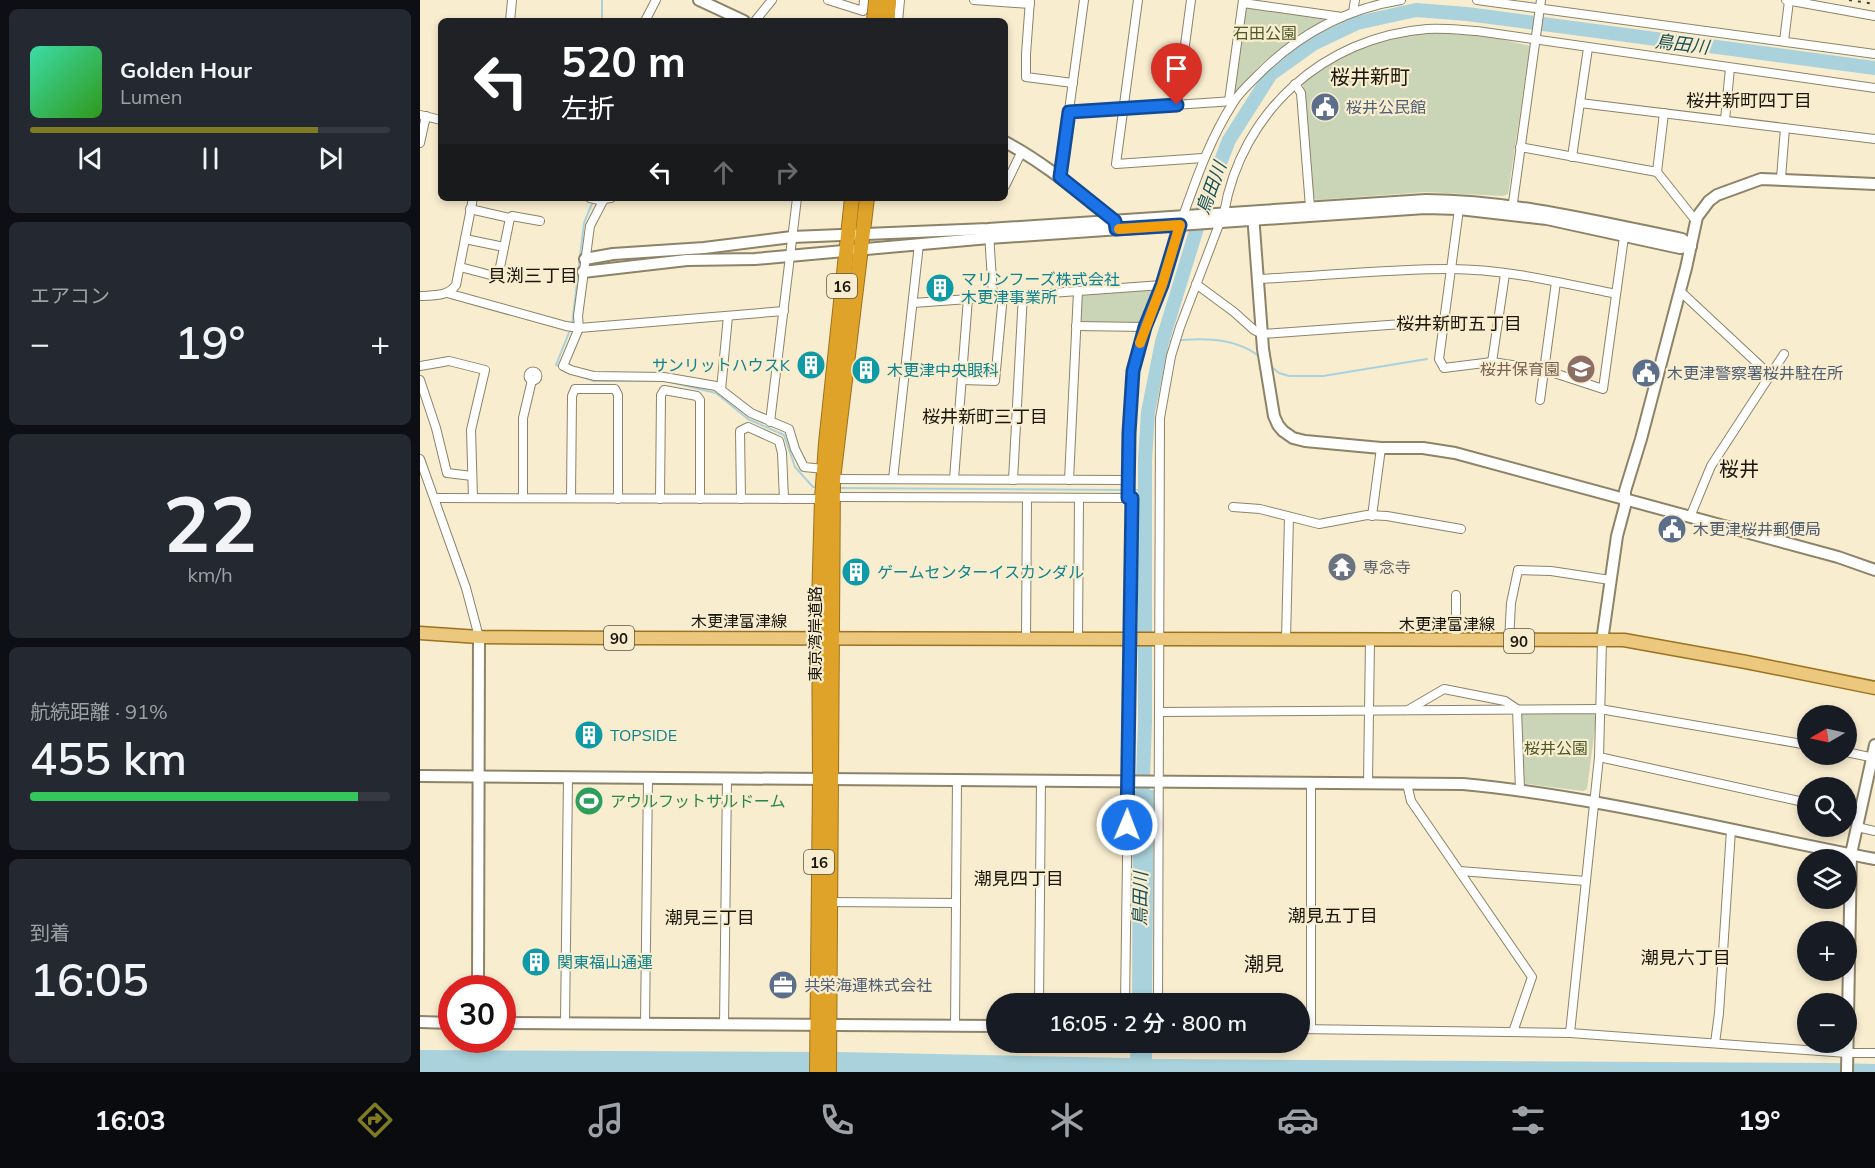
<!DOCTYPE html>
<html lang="ja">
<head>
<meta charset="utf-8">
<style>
	body { margin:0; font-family:Mulish,"Noto Sans JP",sans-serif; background:#242831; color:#f1f3f6; height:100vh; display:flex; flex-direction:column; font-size:22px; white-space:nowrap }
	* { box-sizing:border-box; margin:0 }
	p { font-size:20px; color:#9ea1a6 }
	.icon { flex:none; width:33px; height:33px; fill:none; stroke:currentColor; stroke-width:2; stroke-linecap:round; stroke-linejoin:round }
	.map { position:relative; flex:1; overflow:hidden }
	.side { display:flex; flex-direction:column; gap:9px; padding:9px; background:#0d0f14; width:420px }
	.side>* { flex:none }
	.banner { position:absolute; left:18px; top:18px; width:570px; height:183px; border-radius:9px; box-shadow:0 3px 9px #0003; background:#202124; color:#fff; overflow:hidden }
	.needle { width:39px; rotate:261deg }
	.buttons { position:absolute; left:1377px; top:705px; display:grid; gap:12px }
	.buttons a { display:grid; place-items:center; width:60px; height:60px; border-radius:50%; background:#171b24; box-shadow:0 3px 9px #0003; font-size:30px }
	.speed { position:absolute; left:18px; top:975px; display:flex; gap:12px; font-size:30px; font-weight:700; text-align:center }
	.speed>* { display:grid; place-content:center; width:78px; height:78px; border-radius:50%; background:#171b24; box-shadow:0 3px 9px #0003; line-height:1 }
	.speed .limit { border:9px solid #d22; background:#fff; color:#111 }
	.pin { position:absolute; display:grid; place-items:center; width:51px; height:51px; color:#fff; margin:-62px -26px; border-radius:50% 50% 50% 0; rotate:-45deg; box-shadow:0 0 6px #0007 }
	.pin .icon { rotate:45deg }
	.me { position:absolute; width:66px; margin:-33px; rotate:1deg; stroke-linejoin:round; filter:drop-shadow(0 0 4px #0008) }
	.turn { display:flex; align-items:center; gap:21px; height:126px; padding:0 24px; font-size:27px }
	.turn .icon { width:78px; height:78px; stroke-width:2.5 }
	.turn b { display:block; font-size:42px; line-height:51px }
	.lanes { display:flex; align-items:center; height:57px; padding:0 24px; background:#0003; justify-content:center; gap:30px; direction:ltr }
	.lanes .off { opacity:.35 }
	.big { font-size:45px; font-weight:600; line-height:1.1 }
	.side .card { flex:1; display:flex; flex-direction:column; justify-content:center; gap:9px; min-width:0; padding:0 21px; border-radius:9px; background:#242831 }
	.side .dial { align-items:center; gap:0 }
	.dial b { font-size:78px; line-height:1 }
	.song { display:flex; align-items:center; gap:18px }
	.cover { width:72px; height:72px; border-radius:9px; background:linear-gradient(135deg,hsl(160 70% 55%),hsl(110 70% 35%)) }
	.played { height:6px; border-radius:3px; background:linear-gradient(90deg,#7f7b22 80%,#363941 80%) }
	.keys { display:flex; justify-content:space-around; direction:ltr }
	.heat { display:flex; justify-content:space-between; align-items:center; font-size:33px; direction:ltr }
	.charge { height:9px; border-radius:4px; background:linear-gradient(90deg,#34c759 91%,#363941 0) }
	.trip { position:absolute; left:566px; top:993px; width:324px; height:60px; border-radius:30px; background:#171b24; box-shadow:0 3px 9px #0003; font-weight:600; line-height:60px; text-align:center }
	.tabs { display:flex; height:96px; justify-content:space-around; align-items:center; background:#090b0e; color:#9ea1a6 }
	.tabs .icon { width:42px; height:42px }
	.tabs .current { color:#7f7b22 }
	.tabs b { font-size:27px; color:#f1f3f6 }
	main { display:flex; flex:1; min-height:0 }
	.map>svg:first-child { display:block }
	.green { fill:#cad4b7 }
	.water { fill:#a9d2dc }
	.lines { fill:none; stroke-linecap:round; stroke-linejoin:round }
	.stream { stroke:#a9d2dc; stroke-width:2 }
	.river { stroke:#a9d2dc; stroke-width:14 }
	.street-casing { stroke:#8c8368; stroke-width:10 }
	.secondary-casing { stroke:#8c8368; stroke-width:14 }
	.primary-casing { stroke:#9b721f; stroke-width:15 }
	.highway-casing { stroke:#9b721f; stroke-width:16 }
	.street { stroke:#fff; stroke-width:8 }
	.secondary { stroke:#fff; stroke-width:10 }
	.primary { stroke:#ecc87f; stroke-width:12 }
	.highway { stroke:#e0a329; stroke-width:14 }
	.rail { stroke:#464032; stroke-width:2; stroke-dasharray:3 6; stroke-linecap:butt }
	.route-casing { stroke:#114b97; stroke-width:15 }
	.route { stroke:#1a73e8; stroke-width:10 }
	.slow { stroke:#f59e0b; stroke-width:10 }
	.labels { text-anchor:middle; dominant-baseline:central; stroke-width:4.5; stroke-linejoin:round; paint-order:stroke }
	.shield { fill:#f8edcf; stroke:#5d5646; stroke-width:1.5 }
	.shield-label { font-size:15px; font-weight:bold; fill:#1a160c }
	.park-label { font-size:16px; fill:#4b5927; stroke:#f8edcf }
	.service-label { font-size:16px; fill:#4e5e75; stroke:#f8edcf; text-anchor:start }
	.culture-label { font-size:16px; fill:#0d838f; stroke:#f8edcf; text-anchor:start }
	.education-label { font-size:16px; fill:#785e54; stroke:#f8edcf; text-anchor:end }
	.worship-label { font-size:16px; fill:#5b616d; stroke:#f8edcf; text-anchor:start }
	.street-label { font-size:16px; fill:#1a160c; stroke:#f8edcf }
	.leisure-label { font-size:16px; fill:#27864d; stroke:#f8edcf; text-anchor:start }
	.water-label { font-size:18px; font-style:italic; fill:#164f5b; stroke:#f8edcf }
	.neighbourhood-label { font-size:18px; fill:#1a160c; stroke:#f8edcf }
	.quarter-label { font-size:20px; fill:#1a160c; stroke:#f8edcf }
</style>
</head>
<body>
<main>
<section class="side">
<div class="card">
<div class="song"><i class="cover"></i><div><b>Golden Hour</b><p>Lumen</p></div></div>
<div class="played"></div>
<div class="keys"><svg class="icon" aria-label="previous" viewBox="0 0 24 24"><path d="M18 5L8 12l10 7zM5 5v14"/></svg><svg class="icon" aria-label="pause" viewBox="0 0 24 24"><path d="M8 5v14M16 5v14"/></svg><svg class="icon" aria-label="next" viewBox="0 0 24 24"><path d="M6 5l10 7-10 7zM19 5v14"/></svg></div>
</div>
<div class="card"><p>エアコン</p>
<div class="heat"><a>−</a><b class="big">19°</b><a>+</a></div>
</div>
<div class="card dial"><b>22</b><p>km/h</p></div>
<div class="card"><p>航続距離 · 91%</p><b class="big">455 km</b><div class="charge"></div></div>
<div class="card"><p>到着</p><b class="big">16:05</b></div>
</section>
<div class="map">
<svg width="1455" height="1072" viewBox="0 0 1455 1072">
	<rect width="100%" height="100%" fill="#f8edcf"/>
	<!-- green -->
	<g class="green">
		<path d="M826 8 911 17 872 39 841 64 812 98Z"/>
		<path d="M1007 32 1058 34 1110 46 1088 194 1083 196 1005 192 897 200 893 198 883 83C906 65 931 47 960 40 976 36 992 35 1007 32Z"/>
		<path d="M731 290 733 292 723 322 720 324H662L660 322 661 295Z"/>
		<path d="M1172 712 1175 713V728L1167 789 1163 791 1101 783 1099 713Z"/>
	</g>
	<!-- water -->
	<g class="water">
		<path d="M713 790H734L732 1003H712Z"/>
		<path d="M711 1042 732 1043V1059L1414 1063 1455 1064V1072H0V1050L418 1052 710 1058Z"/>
	</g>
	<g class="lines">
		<!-- stream -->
		<g class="stream">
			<path d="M182 21V0"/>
			<path d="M152 325 164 223 173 201"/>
			<path d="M742 342C774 338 813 335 840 357"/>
			<path d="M849 365 859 373 869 376H903L1007 359"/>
			<path d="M141 367 136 365 150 330"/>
			<path d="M148 372 174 381H246L296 393 328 419 364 435 375 467 393 487H398"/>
			<path d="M419 488 704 490"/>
			<path d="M710 490H726"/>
		</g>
		<!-- river -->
		<path class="river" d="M722 807 725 722V460L728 412 742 342 785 202 809 140 851 74 893 44 937 23 996 10 1047 14 1455 68"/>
		<!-- street casing -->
		<g class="street-casing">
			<g id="street">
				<path d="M408 0 443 11 444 0"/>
				<path d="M554 0 610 4"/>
				<path d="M610 0 606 54V77L653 83"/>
				<path d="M718 0 696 164 783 158"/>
				<path d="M1057 0 1455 54"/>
				<path d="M1366 0 1455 16"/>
				<path d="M823 3 922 17"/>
				<path d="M933 12 935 0"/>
				<path d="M90 21 92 0"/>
				<path d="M225 21 236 0"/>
				<path d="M335 21 352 0"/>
				<path d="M478 21 480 0"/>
				<path d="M1364 41 1369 1"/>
				<path d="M875 84 881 93 890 207"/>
				<path d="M809 101 823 0"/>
				<path d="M1160 103 1455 139"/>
				<path d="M757 105 771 0"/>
				<path d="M649 112 814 101"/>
				<path d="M0 115 21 120"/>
				<path d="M1305 120 1310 68"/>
				<path d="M0 143 6 116"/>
				<path d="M1100 147 1237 172 1276 221"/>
				<path d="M1152 157 1168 48"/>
				<path d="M1237 172 1244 113"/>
				<path d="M640 177 664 0"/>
				<path d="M1361 178 1365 128"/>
				<path d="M585 186 602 151"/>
				<path d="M170 198 183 201"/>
				<path d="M191 198 184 199 170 226 158 316 159 328 143 366 151 370 174 376 244 377 296 386 331 413 369 429 375 449 384 467 404 469"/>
				<path d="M50 209 90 218"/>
				<path d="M1039 209 1019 359 1024 368 1072 362 1125 370 1183 389 1204 237"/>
				<path d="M1092 210 1121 0"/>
				<path d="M804 213C821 112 904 37 1007 29 1024 28 1041 30 1057 31L1455 88"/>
				<path d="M763 216C777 177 790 139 813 103 819 93 829 84 837 76 876 36 925 9 981 0"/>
				<path d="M569 233 573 296"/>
				<path d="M45 239 84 247"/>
				<path d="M40 267 78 277 90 218 92 216 120 221"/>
				<path d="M838 279C901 276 966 269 1030 269 1085 269 1142 283 1196 294"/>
				<path d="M776 284 814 312 834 330 842 334 1024 321"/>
				<path d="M1260 291 1350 375"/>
				<path d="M27 293 146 326 159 328 364 311"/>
				<path d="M0 296C14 295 27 297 36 285L53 198"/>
				<path d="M493 303 742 285"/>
				<path d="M656 326 725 327"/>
				<path d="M1072 362 1085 274"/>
				<path d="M0 366 29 361 65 370 51 430 53 498"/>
				<circle cx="113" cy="376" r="4.5"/>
				<path d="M0 380 16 428 27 473 52 476"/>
				<path d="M542 380 575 381 583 295"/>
				<path d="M301 390 308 316"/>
				<path d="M1120 400 1136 282"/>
				<path d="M350 422 377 198"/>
				<path d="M0 459 46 588 59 637"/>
				<path d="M413 479 707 480 713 371 725 327 742 285 760 225"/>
				<path d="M473 479 499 244"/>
				<path d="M534 479 548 298"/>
				<path d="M593 480 603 294"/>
				<path d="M649 480 658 291"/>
				<path d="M707 480 708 498"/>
				<path d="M412 497 712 498 705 1004"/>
				<path d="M15 498 402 499"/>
				<path d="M103 498V418L112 380"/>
				<path d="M151 498 152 396 155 389H195L198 395V499"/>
				<path d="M240 499 241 395 244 390 277 396 280 400V499"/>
				<path d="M321 499 320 431 328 427 359 441 362 453 364 499"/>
				<path d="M813 507 840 509 899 524 947 515 967 516 1041 529"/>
				<path d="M952 516 961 448"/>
				<path d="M1270 517 1291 466 1364 354"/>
				<path d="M606 638 607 498"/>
				<path d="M658 638 659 498"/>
				<path d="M866 639 869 517"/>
				<path d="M1036 641V595"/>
				<path d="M1089 641 1091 603 1098 570 1131 571 1190 580"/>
				<path d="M988 710 1024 689 1085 701 1097 709 1100 790"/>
				<path d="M739 712 1180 709 1388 745"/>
				<path d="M1426 752 1455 758"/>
				<path d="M1179 757 1388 803"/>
				<path d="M891 783V1029"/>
				<path d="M948 783 950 640"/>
				<path d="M987 784 991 801 1112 977 1093 1032"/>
				<path d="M1426 812 1440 815"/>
				<path d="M1437 827 1455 831"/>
				<path d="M1040 871 1166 881"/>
				<path d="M409 902 536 903"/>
				<path d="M619 1004 621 780"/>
				<path d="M738 1004 740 418 751 356 760 327 800 222"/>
				<path d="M145 1023 148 777"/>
				<path d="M225 1024 228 778"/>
				<path d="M304 1025 307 779"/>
				<path d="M535 1026 537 780"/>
				<path d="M879 1029 1150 1033 1427 1053H1455"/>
				<path d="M1150 1033 1179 757 1182 641"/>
				<path d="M1295 1043 1299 1013 1311 830"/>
			</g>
		</g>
		<!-- secondary casing -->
		<g class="secondary-casing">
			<g id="secondary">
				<path d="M279 0 324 21"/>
				<path d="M585 142C625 163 659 193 695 221V223"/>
				<path d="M833 214 843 349 854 416 858 425 863 431 873 438 885 441 961 448H1003L1035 453 1418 557 1455 570"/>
				<path d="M165 259 193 254 284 248 372 237 568 229 1006 200C1095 201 1175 221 1262 239L1271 246"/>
				<path d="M163 272 267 260 335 259 569 238 1005 208 1039 209 1127 219 1260 248 1271 246"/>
				<path d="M1182 641 1197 536 1205 506V491L1221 439 1266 268 1277 217 1289 201 1297 195 1341 179 1455 184"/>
				<path d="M0 776 1043 784C1182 797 1318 833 1455 859"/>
				<path d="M58 988 59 637"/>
				<path d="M0 1022 32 1023"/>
				<path d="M82 1023 576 1026"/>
				<path d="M1427 1072 1431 854 1455 745"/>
			</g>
		</g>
		<!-- primary casing -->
		<g class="primary-casing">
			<path id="primary" d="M0 633 59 637 199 638 1204 640 1326 662 1455 688"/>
		</g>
		<!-- highway casing -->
		<g class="highway-casing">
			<g id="highway">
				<path d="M454 21 456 0"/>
				<path d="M467 21 469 0"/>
				<path d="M397 1072 400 779 399 604 402 499 406 443 432 198"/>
				<path d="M409 1072 413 479 447 198"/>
			</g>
		</g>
		<!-- street -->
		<use href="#street" class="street"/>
		<!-- secondary -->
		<use href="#secondary" class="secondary"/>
		<!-- primary -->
		<use href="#primary" class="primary"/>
		<!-- highway -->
		<use href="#highway" class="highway"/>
		<!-- rail -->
		<path class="rail" d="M1429 0 1455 4"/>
	</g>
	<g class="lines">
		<!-- route casing -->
		<g class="route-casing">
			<path id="route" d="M707 825 712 498H708L709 433 713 371 725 327 742 285 760 225 696 229 695 221 640 177 649 112 757 105"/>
		</g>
		<!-- route -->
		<use href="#route" class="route"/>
		<!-- slow -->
		<path class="slow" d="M699 229 760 225 742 285 720 343"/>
	</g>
	<!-- icons -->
	<defs>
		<g id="civic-disc" transform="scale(1.5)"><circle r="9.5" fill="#5c6f8a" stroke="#f8edcf"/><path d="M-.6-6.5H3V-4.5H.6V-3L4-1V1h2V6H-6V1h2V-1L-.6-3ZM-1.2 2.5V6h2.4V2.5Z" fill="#fff"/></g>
		<g id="building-disc" transform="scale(1.5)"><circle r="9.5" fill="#0f9aa8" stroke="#f8edcf"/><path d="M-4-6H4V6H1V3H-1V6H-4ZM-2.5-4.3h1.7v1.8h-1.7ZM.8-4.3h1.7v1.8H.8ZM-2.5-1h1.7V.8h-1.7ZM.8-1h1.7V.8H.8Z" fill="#fff"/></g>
		<g id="school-disc" transform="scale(1.5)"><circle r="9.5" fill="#8d6e63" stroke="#f8edcf"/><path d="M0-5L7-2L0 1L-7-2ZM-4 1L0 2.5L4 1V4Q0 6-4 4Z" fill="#fff"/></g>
		<g id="temple-disc" transform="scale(1.5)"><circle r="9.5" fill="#6b7280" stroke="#f8edcf"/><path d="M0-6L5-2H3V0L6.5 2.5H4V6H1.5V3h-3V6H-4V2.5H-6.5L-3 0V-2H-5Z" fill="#fff"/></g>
		<g id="stadium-disc" transform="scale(1.5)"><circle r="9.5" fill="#2e9e5b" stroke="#f8edcf"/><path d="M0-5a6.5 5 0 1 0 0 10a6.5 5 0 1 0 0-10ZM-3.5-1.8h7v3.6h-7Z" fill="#fff"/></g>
		<g id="office-disc" transform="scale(1.5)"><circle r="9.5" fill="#5c6f8a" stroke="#f8edcf"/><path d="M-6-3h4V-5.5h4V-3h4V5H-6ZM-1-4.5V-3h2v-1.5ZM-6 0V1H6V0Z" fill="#fff"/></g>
	</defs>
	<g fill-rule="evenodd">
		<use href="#civic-disc" x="905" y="107"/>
		<use href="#building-disc" x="520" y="288"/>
		<use href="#building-disc" x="391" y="365"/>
		<use href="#school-disc" x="1161" y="369"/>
		<use href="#building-disc" x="446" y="370"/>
		<use href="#civic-disc" x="1226" y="373"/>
		<use href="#civic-disc" x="1252" y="529"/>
		<use href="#temple-disc" x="922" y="567"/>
		<use href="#building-disc" x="436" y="572"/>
		<use href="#building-disc" x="169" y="735"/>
		<use href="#stadium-disc" x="169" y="801"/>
		<use href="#building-disc" x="116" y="962"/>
		<use href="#office-disc" x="363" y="985"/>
	</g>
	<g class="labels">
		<!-- shield labels -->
		<g class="shield">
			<rect x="407" y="274" width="30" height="24" rx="4.5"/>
			<rect x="184" y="626" width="30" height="24" rx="4.5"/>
			<rect x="1084" y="629" width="30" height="24" rx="4.5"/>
			<rect x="384" y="850" width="30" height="24" rx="4.5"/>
		</g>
		<g class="shield-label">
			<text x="422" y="286">16</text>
			<text x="199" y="638">90</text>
			<text x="1099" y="641">90</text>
			<text x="399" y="862">16</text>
		</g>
		<!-- park labels -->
		<g class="park-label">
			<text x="845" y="33">石田公園</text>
			<text x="1136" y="748">桜井公園</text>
		</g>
		<!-- service labels -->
		<g class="service-label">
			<text x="926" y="107">桜井公民館</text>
			<text x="1247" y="373">木更津警察署桜井駐在所</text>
			<text x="1273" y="529">木更津桜井郵便局</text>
			<text x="384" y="985">共栄海運株式会社</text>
		</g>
		<!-- culture labels -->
		<g class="culture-label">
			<text x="541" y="279">マリンフーズ株式会社<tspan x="541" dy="18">木更津事業所</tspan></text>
			<text x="370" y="365" text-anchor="end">サンリットハウスK</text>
			<text x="467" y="370">木更津中央眼科</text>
			<text x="457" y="572">ゲームセンターイスカンダル</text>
			<text x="190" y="735">TOPSIDE</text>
			<text x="137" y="962">関東福山通運</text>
		</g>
		<!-- education labels -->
		<g class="education-label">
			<text x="1140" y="369">桜井保育園</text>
		</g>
		<!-- worship labels -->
		<g class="worship-label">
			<text x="943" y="567">専念寺</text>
		</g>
		<!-- street labels -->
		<g class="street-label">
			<text x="319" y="621">木更津富津線</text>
			<text x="1027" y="624">木更津富津線</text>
			<text transform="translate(395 634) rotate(-90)">東京湾岸道路</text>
		</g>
		<!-- leisure labels -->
		<g class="leisure-label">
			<text x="190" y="801">アウルフットサルドーム</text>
		</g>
		<!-- water labels -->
		<g class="water-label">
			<text transform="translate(1262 44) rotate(7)">鳥田川</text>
			<text transform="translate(791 188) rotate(-70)">鳥田川</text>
			<text transform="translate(720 899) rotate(-89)">鳥田川</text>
		</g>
		<!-- neighbourhood labels -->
		<g class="neighbourhood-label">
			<text x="1329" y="100">桜井新町四丁目</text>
			<text x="113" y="275">貝渕三丁目</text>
			<text x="1039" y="323">桜井新町五丁目</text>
			<text x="565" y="416">桜井新町三丁目</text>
			<text x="599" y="878">潮見四丁目</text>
			<text x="913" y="915">潮見五丁目</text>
			<text x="290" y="917">潮見三丁目</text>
			<text x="1266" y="957">潮見六丁目</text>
		</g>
		<!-- quarter labels -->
		<g class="quarter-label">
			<text x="950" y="76">桜井新町</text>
			<text x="1319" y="468">桜井</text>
			<text x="844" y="963">潮見</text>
		</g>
	</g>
</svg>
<div class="buttons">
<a><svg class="needle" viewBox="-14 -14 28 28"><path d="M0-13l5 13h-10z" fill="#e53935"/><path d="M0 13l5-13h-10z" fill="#9ea1a6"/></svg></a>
<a><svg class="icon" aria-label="search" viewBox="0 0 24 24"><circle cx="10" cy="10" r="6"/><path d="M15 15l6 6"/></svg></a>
<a><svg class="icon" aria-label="layers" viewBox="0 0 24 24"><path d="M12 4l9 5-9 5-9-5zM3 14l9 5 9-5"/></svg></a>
<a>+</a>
<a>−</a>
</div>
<div class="speed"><div class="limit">30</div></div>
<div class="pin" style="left:757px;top:105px;background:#d93025"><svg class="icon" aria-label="arrive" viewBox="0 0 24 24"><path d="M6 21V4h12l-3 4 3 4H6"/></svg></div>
<svg class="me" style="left:707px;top:825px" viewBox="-20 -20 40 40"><circle r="17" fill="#1a73e8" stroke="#fff" stroke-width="3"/><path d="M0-11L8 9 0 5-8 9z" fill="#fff"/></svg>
<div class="trip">16:05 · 2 分 · 800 m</div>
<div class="banner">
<div class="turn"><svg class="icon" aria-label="left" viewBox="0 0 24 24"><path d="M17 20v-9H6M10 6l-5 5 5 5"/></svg><div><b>520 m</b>左折</div></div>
<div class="lanes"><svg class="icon" aria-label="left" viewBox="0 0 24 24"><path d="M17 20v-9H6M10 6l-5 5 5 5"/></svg><svg class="icon off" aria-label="ahead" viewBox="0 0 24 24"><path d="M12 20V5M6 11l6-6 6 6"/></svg><svg class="icon off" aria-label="right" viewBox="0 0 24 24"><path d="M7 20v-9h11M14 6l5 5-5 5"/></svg></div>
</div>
</div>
</main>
<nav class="tabs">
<b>16:03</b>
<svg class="icon current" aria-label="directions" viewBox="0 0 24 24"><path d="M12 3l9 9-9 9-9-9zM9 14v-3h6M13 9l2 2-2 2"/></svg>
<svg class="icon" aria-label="music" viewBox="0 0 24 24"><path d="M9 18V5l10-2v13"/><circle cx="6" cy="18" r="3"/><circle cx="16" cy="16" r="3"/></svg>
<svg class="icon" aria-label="phone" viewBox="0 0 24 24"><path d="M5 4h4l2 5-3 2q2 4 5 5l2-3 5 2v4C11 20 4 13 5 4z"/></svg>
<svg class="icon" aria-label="climate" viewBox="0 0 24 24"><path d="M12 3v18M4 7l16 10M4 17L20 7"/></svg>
<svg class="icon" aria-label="car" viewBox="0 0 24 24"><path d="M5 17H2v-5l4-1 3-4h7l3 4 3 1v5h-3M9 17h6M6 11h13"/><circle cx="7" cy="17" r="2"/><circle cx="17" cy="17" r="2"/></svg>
<svg class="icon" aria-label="filters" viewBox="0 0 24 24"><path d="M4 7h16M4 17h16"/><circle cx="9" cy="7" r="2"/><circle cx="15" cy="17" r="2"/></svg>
<b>19°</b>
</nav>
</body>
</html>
